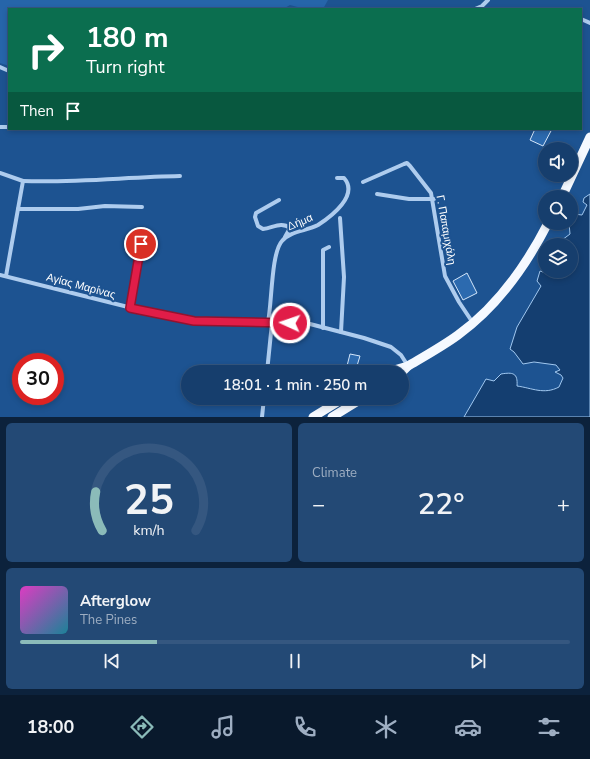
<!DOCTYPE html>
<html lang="en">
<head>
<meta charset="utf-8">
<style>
	body { margin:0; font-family:"Nunito Sans",sans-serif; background:#234975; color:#f1f3f6; height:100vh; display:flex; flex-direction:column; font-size:15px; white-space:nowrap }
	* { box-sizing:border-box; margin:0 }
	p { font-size:13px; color:#9eaec2 }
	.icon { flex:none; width:22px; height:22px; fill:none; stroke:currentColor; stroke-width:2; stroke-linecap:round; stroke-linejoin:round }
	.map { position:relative; height:417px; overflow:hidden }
	.sheet { display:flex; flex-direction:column; gap:6px; padding:6px; background:#0c223c; flex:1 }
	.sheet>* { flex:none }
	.hud { position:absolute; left:8px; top:8px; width:574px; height:122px; border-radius:0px; box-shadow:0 2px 6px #0003,0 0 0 1px #355780; background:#0b6e4f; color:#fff; overflow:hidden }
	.controls { position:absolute; left:538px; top:142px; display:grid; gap:8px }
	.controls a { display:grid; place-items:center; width:40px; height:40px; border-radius:50%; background:#163e6d; box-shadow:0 2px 6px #0003,0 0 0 1px #355780; font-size:20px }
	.speed { position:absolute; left:12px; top:353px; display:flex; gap:8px; font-size:20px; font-weight:700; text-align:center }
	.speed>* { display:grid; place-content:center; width:52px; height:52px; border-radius:50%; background:#163e6d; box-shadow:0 2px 6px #0003,0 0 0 1px #355780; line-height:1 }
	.speed .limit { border:6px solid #d22; background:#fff; color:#111 }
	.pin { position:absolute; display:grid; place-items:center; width:34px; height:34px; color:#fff; margin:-17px; border:2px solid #fff; border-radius:50%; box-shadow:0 1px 4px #0007 }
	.me { position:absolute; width:44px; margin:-22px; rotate:273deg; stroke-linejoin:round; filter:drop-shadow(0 0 3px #0008) }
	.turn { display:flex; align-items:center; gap:14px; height:84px; padding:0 12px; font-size:18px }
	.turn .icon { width:52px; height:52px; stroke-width:2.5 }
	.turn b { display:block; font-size:28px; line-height:34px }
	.then { display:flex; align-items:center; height:38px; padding:0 12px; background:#0003; gap:8px; font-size:15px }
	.big { font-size:30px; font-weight:600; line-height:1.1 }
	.sheet .widget { flex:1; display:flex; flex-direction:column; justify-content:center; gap:6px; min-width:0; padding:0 14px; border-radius:6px; background:#234975 }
	.sheet .dial { align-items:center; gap:0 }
	.dial svg { height:104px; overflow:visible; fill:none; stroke:#355780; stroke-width:7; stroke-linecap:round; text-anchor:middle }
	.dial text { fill:#f1f3f6; stroke:none }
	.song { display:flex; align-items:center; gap:12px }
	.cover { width:48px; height:48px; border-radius:6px; background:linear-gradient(135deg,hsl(310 70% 55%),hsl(190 70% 35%)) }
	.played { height:4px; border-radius:2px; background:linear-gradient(90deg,#8bbbb9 25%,#355780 25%) }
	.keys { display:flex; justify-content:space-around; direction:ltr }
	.heat { display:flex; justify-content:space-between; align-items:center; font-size:22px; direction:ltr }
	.sheet .tiles { flex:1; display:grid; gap:6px; grid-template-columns:1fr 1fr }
	.widget:last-child { grid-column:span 2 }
	.trip { position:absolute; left:181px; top:365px; width:228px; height:40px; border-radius:20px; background:#163e6d; box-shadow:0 2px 6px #0003,0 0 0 1px #355780; font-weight:600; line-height:40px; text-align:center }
	.dock { display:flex; height:64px; justify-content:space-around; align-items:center; background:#09192c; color:#9eaec2 }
	.dock .icon { width:28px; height:28px }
	.dock .on { color:#8bbbb9 }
	.dock b { font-size:18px; color:#f1f3f6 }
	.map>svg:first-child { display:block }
	.green { fill:#2665aa }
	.water { fill:#143e70; stroke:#a1c8f0 }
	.building { fill:#2c6aaf; stroke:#d4e6fa }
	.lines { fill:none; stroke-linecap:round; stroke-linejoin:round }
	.street { stroke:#aeccee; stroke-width:4 }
	.primary { stroke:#f5f9ff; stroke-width:9 }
	.route-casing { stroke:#92132f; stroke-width:10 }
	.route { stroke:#e11d48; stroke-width:7 }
	.labels { text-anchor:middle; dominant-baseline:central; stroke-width:4; stroke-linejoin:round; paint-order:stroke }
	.street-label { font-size:11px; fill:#fff; stroke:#1d5391 }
</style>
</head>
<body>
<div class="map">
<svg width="590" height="417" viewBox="0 0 590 417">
	<rect width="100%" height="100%" fill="#1d5391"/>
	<!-- green -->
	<path class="green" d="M0 0H328L323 9H305L290 5 283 9H9V66L0 63Z"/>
	<!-- water -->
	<path class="water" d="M590 194V417H464L486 379 494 381 501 374C513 372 518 373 517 386 532 388 544 395 559 387L563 378 561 375 555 372 560 370 556 365 534 362 523 364 514 352 510 349 517 327 541 286 537 281 540 271 552 275 557 271H571V245H562V240L570 234 569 223H571V218L574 214 582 215 587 205 583 202 584 198Z"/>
	<!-- building -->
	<g class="building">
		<path d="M535 129H552L543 146 530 140Z"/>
		<path d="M467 273 477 293 463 300 453 281Z"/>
		<path d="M350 354 360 356 356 369 347 366Z"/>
	</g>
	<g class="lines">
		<!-- street -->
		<g class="street">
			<path d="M475 9 482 6 488 0"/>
			<path d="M560 9H561"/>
			<path d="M581 19 590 23"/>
			<path d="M0 67 9 71"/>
			<path d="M0 127H9"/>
			<path d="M0 173 23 181 6 276"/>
			<path d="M23 181C75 183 127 177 180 176"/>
			<path d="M363 182 404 164 407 163 410 166 431 193 445 276 459 302 473 323"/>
			<path d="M377 194 409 199H434"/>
			<path d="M279 200 256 213 255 217 258 226 263 229C273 228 281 221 290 228L285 237"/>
			<path d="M18 209H78L105 206 142 207"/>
			<path d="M340 218 344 277 341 332"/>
			<path d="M0 275 172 318 215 322 310 324 364 338 391 347 401 355 408 366"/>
			<path d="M130 308 141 244"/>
			<path d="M268 322C272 304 271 253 282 241 290 231 307 231 318 225 332 216 359 195 344 178H337"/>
			<path d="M323 328V250L329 247"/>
			<path d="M267 372 272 323"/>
			<path d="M262 417 264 398"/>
		</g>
		<!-- primary -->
		<g class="primary">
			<path d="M562 197 590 137"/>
			<path d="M387 372 408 366"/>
			<path d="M402 372 408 366C425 356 443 346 458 335 498 306 526 266 548 223"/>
			<path d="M313 417 344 398"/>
			<path d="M332 417 363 398"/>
		</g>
	</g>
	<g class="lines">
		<!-- route casing -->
		<g class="route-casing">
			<path id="route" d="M141 244 130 308 194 321 290 323"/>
		</g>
		<!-- route -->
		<use href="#route" class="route"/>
	</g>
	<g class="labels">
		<!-- street labels -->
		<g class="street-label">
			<text transform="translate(300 222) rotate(-23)">Δήμα</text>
			<text transform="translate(446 230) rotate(80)">Γ. Παπαμιχάλη</text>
			<text transform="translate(81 286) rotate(15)">Αγίας Μαρίνας</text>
		</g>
	</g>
</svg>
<div class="controls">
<a><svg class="icon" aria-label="sound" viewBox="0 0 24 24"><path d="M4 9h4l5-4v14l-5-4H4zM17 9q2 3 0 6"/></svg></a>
<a><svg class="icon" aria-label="search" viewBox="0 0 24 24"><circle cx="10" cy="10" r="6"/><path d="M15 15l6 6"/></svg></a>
<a><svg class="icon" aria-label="layers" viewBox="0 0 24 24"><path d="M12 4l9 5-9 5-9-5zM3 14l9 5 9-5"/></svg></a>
</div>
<div class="speed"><div class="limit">30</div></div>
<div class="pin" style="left:141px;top:244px;background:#d93025"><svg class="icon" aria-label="arrive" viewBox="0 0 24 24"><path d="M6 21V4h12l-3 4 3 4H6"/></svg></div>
<svg class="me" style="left:290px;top:323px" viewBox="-20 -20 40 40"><circle r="17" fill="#e11d48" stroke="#fff" stroke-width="3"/><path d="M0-11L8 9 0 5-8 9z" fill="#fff"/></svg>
<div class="trip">18:01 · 1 min · 250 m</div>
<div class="hud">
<div class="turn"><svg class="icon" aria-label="right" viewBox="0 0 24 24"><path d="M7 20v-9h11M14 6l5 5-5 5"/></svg><div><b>180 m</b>Turn right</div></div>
<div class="then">Then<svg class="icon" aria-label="arrive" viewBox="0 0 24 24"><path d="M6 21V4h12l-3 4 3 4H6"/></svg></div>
</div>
</div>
<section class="sheet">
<div class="tiles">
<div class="widget dial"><svg viewBox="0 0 100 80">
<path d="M14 69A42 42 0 1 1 86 69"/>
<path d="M14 69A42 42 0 0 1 9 39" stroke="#8bbbb9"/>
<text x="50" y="56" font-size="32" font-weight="700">25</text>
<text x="50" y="72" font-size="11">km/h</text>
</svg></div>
<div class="widget"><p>Climate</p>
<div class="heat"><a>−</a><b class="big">22°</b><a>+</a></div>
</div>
<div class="widget">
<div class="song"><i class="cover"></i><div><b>Afterglow</b><p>The Pines</p></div></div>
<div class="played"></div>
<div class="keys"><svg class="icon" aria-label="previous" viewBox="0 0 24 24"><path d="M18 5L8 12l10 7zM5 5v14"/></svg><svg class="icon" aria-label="pause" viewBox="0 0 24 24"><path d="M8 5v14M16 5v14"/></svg><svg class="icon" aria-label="next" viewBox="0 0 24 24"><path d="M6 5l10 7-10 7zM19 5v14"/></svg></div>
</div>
</div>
</section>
<nav class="dock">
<b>18:00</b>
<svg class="icon on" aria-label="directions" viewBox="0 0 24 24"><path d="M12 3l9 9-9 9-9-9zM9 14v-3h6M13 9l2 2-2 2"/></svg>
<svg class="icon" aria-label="music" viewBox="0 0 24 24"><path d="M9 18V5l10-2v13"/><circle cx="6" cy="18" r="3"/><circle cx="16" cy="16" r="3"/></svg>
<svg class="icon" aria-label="phone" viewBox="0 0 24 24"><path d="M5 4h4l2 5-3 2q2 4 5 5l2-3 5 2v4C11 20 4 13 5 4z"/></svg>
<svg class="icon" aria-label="climate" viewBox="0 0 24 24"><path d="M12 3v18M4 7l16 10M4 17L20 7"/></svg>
<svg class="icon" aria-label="car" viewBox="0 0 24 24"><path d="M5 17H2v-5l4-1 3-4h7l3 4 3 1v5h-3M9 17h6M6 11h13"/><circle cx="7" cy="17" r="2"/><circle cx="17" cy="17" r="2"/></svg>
<svg class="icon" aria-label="filters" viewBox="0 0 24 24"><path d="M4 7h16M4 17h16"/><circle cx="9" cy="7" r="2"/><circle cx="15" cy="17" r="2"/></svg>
</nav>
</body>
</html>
